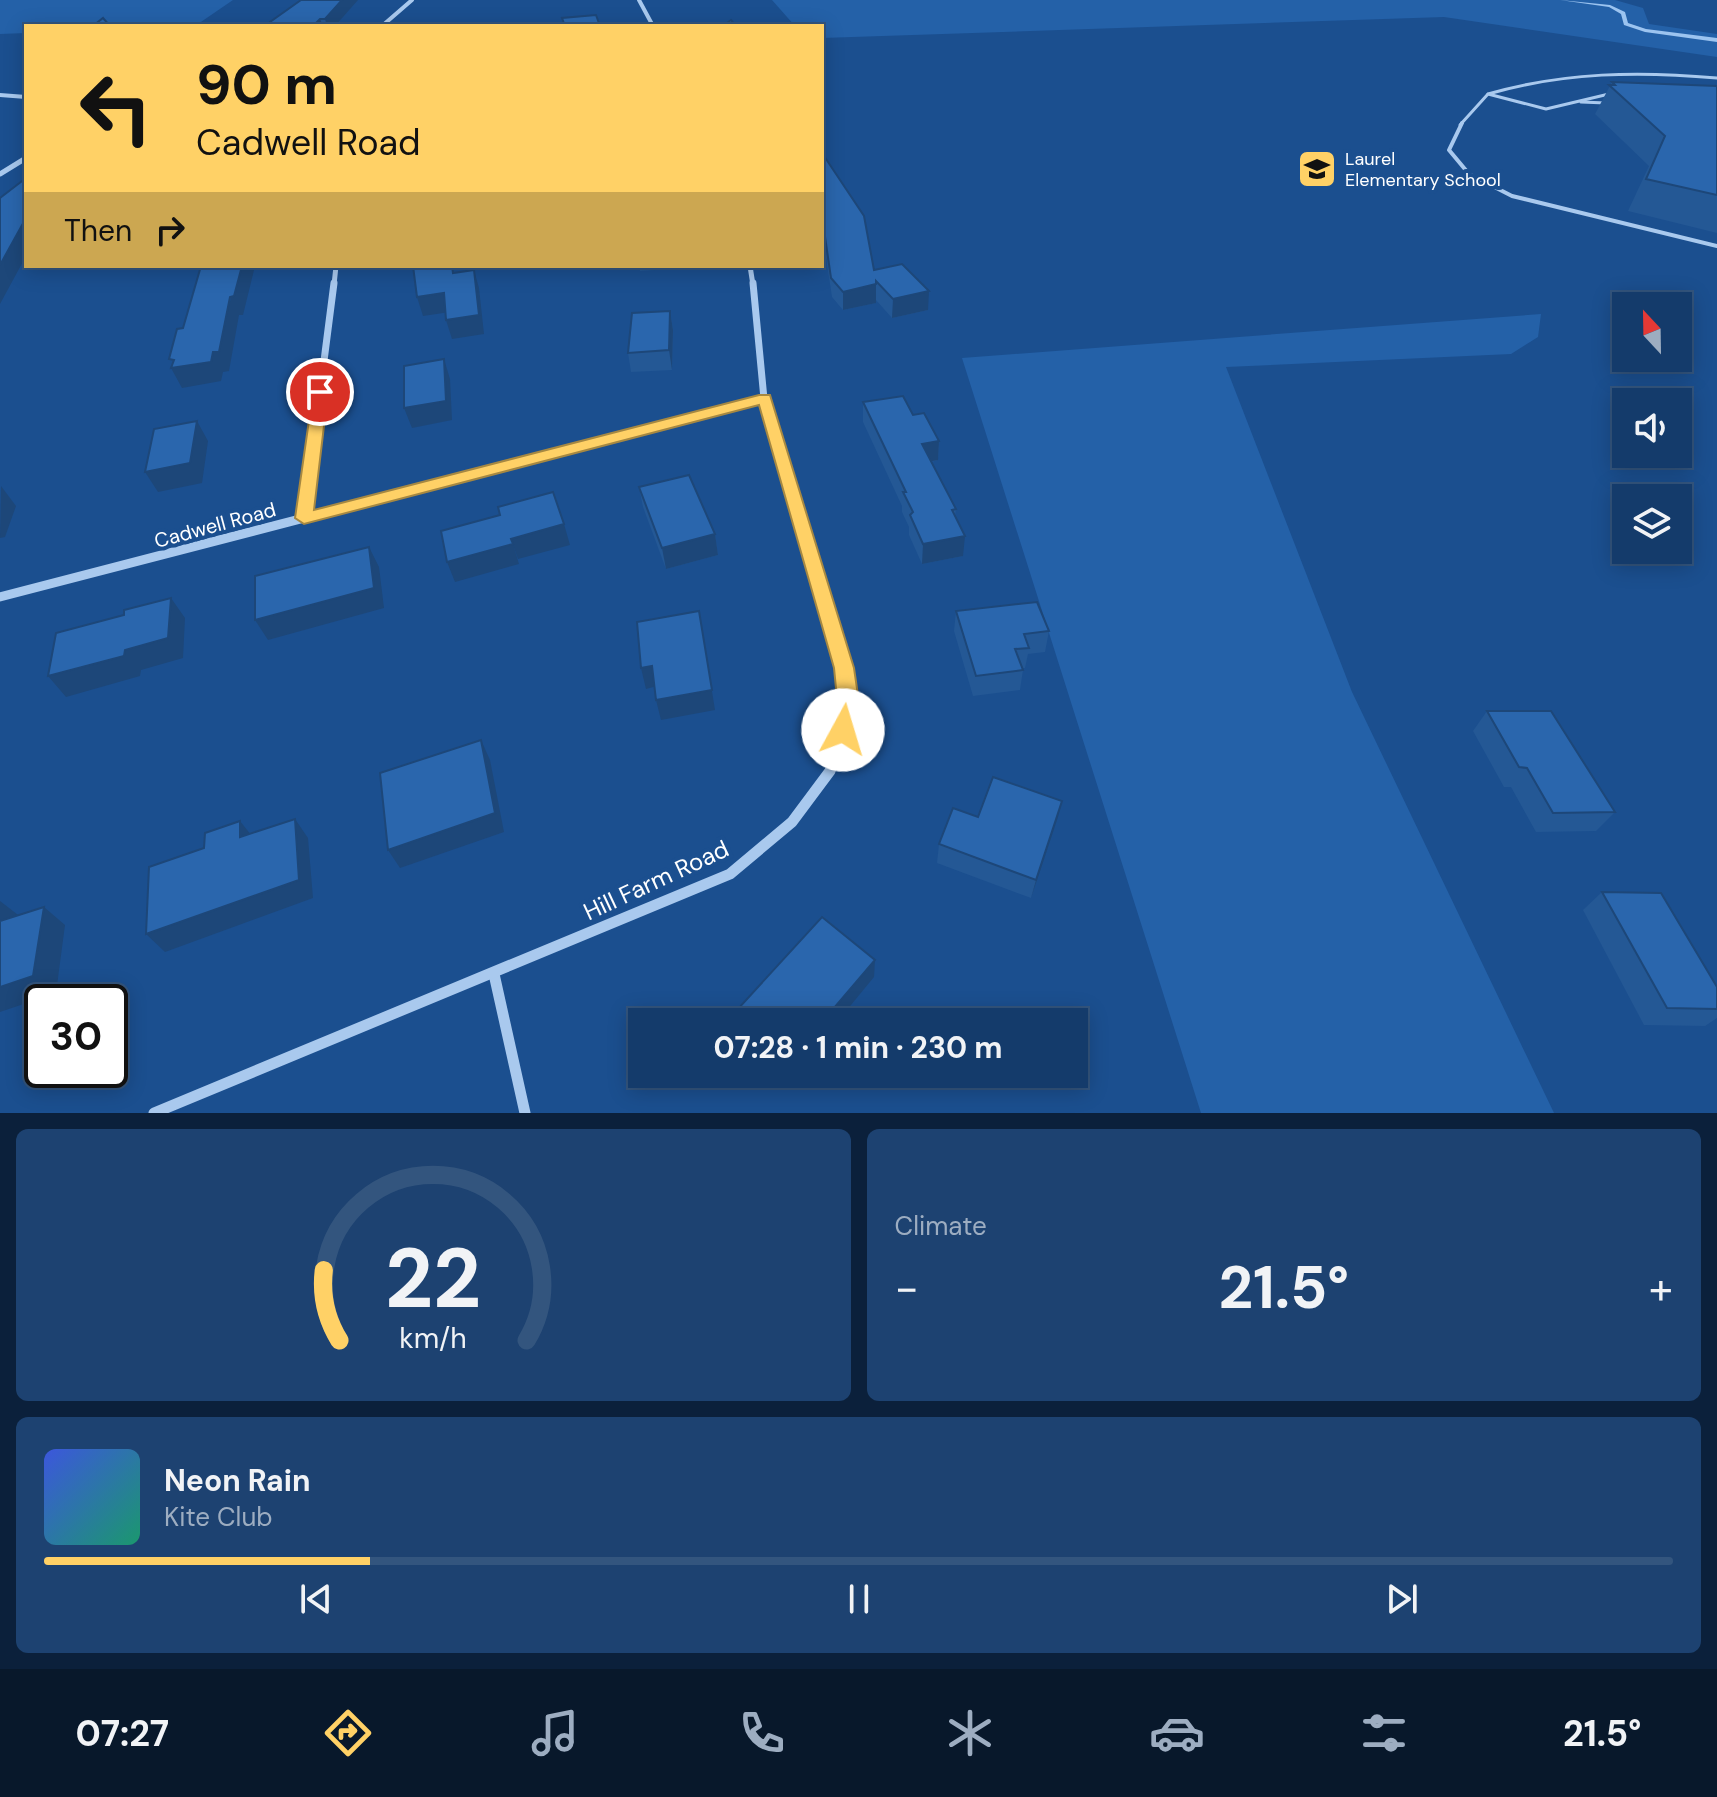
<!DOCTYPE html>
<html lang="en">
<head>
<meta charset="utf-8">
<style>
	body { margin:0; font-family:"DM Sans",sans-serif; background:#1d4271; color:#f1f3f6; height:100vh; display:flex; flex-direction:column; font-size:30px; white-space:nowrap }
	* { box-sizing:border-box; margin:0 }
	p { font-size:26px; color:#9dadc1 }
	.icon { flex:none; width:44px; height:44px; fill:none; stroke:currentColor; stroke-width:2; stroke-linecap:round; stroke-linejoin:round }
	.map { position:relative; height:1113px; overflow:hidden }
	.panel { display:flex; flex-direction:column; gap:16px; padding:16px; background:#0b203b; flex:1 }
	.panel>* { flex:none }
	.guide { position:absolute; left:24px; top:24px; width:800px; height:244px; border-radius:0px; box-shadow:0 4px 20px #0003,0 0 0 2px #33557e; background:#ffd166; color:#111; overflow:hidden }
	.needle { width:52px; rotate:338deg }
	.fabs { position:absolute; left:1612px; top:292px; display:grid; gap:16px }
	.fabs a { display:grid; place-items:center; width:80px; height:80px; border-radius:0px; background:#143b6b; box-shadow:0 4px 20px #0003,0 0 0 2px #33557e; font-size:40px }
	.speed { position:absolute; left:24px; top:984px; display:flex; gap:16px; font-size:40px; font-weight:700; text-align:center }
	.speed>* { display:grid; place-content:center; width:104px; height:104px; border-radius:50%; background:#143b6b; box-shadow:0 4px 20px #0003,0 0 0 2px #33557e; line-height:1 }
	.speed .limit { border:4px solid #111; border-radius:12px; background:#fff; color:#111 }
	.pin { position:absolute; display:grid; place-items:center; width:68px; height:68px; color:#fff; margin:-34px; border:4px solid #fff; border-radius:50%; box-shadow:0 2px 8px #0007 }
	.me { position:absolute; width:88px; margin:-44px; rotate:6deg; stroke-linejoin:round; filter:drop-shadow(0 0 6px #0008) }
	.turn { display:flex; align-items:center; gap:28px; height:168px; padding:0 40px; font-size:36px }
	.turn .icon { width:104px; height:104px; stroke-width:2.5 }
	.turn b { display:block; font-size:56px; line-height:68px }
	.then { display:flex; align-items:center; height:76px; padding:0 40px; background:#0003; gap:16px; font-size:30px }
	.big { font-size:60px; font-weight:700; line-height:1.1 }
	.panel .widget { flex:1; display:flex; flex-direction:column; justify-content:center; gap:12px; min-width:0; padding:0 28px; border-radius:12px; background:#1d4271 }
	.panel .dial { align-items:center; gap:0 }
	.dial svg { height:208px; overflow:visible; fill:none; stroke:#33557e; stroke-width:7; stroke-linecap:round; text-anchor:middle }
	.dial text { fill:#f1f3f6; stroke:none }
	.song { display:flex; align-items:center; gap:24px }
	.cover { width:96px; height:96px; border-radius:12px; background:linear-gradient(135deg,hsl(230 70% 55%),hsl(160 70% 35%)) }
	.played { height:8px; border-radius:4px; background:linear-gradient(90deg,#ffd166 20%,#33557e 20%) }
	.keys { display:flex; justify-content:space-around; direction:ltr }
	.heat { display:flex; justify-content:space-between; align-items:center; font-size:44px; direction:ltr }
	.panel .tiles { flex:1; display:grid; gap:16px; grid-template-columns:1fr 1fr }
	.widget:last-child { grid-column:span 2 }
	.trip { position:absolute; left:628px; top:1008px; width:460px; height:80px; border-radius:0px; background:#143b6b; box-shadow:0 4px 20px #0003,0 0 0 2px #33557e; font-weight:700; line-height:80px; text-align:center }
	.dock { display:flex; height:128px; justify-content:space-around; align-items:center; background:#08182b; color:#9dadc1 }
	.dock .icon { width:56px; height:56px }
	.dock .current { color:#ffd166 }
	.dock b { font-size:36px; color:#f1f3f6 }
	.map>svg:first-child { display:block }
	.green { fill:#2461a8 }
	.lines { fill:none; stroke-linecap:round; stroke-linejoin:round }
	.stream { fill:#9cc4f0; fill-rule:evenodd }
	.service-far1 { stroke:#a9c9ee; stroke-width:3 }
	.service { stroke:#a9c9ee; stroke-width:4 }
	.minor-far4 { stroke:#a9c9ee; stroke-width:4 }
	.minor-far3 { stroke:#a9c9ee; stroke-width:5 }
	.minor-far2 { stroke:#a9c9ee; stroke-width:7 }
	.minor-far1 { stroke:#a9c9ee; stroke-width:9 }
	.minor { stroke:#a9c9ee; stroke-width:11 }
	.wall { fill:#245895 }
	.shaded-wall { fill:#1d4779 }
	.building { fill:#2a66ad; stroke:#1d4779; stroke-width:2 }
	.route { fill:#ffd166; stroke:#a68842; stroke-width:2 }
	.labels { text-anchor:middle; dominant-baseline:central; stroke-width:8; stroke-linejoin:round; paint-order:stroke }
	.far-poi-label { font-size:18px; fill:#fff; stroke:#1b4f8f; text-anchor:start }
	.street-label { font-size:20px; fill:#fff; stroke:#1b4f8f }
	.near-street-label { font-size:24px; fill:#fff; stroke:#1b4f8f }
</style>
</head>
<body>
<div class="map">
<svg width="1717" height="1113" viewBox="0 0 1717 1113">
	<rect width="100%" height="100%" fill="#1b4f8f"/>
	<!-- green -->
	<g class="green">
		<path d="M0 0H233L195 26H26V33L0 34Z"/>
		<path d="M772 0H1615L1643 8 1649 24 1717 34V57L1444 17 822 38V26H795Z"/>
		<path d="M1541 314 1538 337 1511 354 1226 367 1352 692 1554 1113H1201L962 358Z"/>
	</g>
	<g class="lines">
		<!-- stream -->
		<path class="stream" d="M1560 0 1610 5 1625 12 1628 23 1646 29 1717 38V42L1645 32 1624 25 1621 14 1609 7Z"/>
		<!-- service-far1 -->
		<g class="service-far1">
			<path d="M1609 94 1546 109 1488 94C1564 72 1639 71 1717 78"/>
			<path d="M1581 102 1606 103"/>
			<path d="M1460 125 1488 94"/>
		</g>
		<!-- service -->
		<path class="service" d="M1462 123 1449 150 1469 174 1512 196 1717 246"/>
		<!-- minor-far4 -->
		<g class="minor-far4">
			<path d="M639 0 653 26"/>
			<path d="M382 26 412 0"/>
			<path d="M0 95 26 97"/>
		</g>
		<!-- minor-far3 -->
		<g class="minor-far3">
			<path d="M0 174 26 158"/>
			<path d="M750 266 753 285"/>
			<path d="M334 285 336 266"/>
		</g>
		<!-- minor-far2 -->
		<g class="minor-far2">
			<path d="M753 283 764 399 792 493"/>
			<path d="M307 493 334 283"/>
			<path d="M400 493 764 399"/>
		</g>
		<!-- minor-far1 -->
		<g class="minor-far1">
			<path d="M791 491 844 668 849 709 832 763"/>
			<path d="M304 518 307 491"/>
			<path d="M0 597 408 491"/>
		</g>
		<!-- minor -->
		<g class="minor">
			<path d="M494 974 525 1113"/>
			<path d="M154 1113 730 874 792 822 830 771 833 761"/>
		</g>
	</g>
	<!-- wall -->
	<g class="wall">
		<path d="M301 0 335 26H267Z"/>
		<path d="M1612 82 1717 86V233L1628 211 1649 166 1595 114Z"/>
		<path d="M822 153 874 270 928 310 892 318 876 300V303L843 310 832 297 822 230Z"/>
		<path d="M639 266H669V269L640 271Z"/>
		<path d="M670 311 673 330 672 370 631 372 628 353Z"/>
		<path d="M863 402 913 415 939 441 938 460 931 462 956 509 955 517 963 556 922 564 909 535V527L902 512V506L863 422Z"/>
		<path d="M639 487 715 534 718 555 666 569 643 507Z"/>
		<path d="M956 611 1049 631 1045 652 1028 654 1025 668H1022L1023 670 1020 690 973 696 954 631Z"/>
		<path d="M1487 711 1615 812 1596 831 1536 832 1511 787H1504L1473 731Z"/>
		<path d="M978 817 1057 820 1031 898 937 863 939 844Z"/>
		<path d="M1602 892 1717 987V1018L1705 1026 1644 1025 1583 910Z"/>
		<path d="M762 1074H781L773 1084Z"/>
	</g>
	<!-- shaded-wall -->
	<g class="shaded-wall">
		<path d="M342 0H358L335 26H327L325 19Z"/>
		<path d="M320 19 323 26H313Z"/>
		<path d="M26 218V256L0 304V265Z"/>
		<path d="M242 266H255L243 315H239L229 371 223 372 221 381 182 388 171 368 213 352Z"/>
		<path d="M474 270 479 288 484 334 452 339 446 320Z"/>
		<path d="M876 284V303L843 310V292Z"/>
		<path d="M929 291 928 310 892 318 893 299Z"/>
		<path d="M444 293 450 312 423 316 417 297Z"/>
		<path d="M670 311 673 330 672 370 669 350Z"/>
		<path d="M444 359 450 379 452 420 412 428 404 408Z"/>
		<path d="M197 421 208 441 202 483 158 492 145 472Z"/>
		<path d="M939 441 938 460 921 463 922 444Z"/>
		<path d="M1 486 16 506 5 537 0 538Z"/>
		<path d="M564 524 570 545 518 559 511 539Z"/>
		<path d="M715 534 718 555 666 569 662 548Z"/>
		<path d="M965 536 963 556 922 564 923 544Z"/>
		<path d="M513 544 519 564 455 582 447 562Z"/>
		<path d="M369 547 379 567 384 608 268 640 255 620Z"/>
		<path d="M171 598 185 618 183 658 141 670 140 676 66 697 48 676 125 650Z"/>
		<path d="M699 611 715 710 661 720 656 700Z"/>
		<path d="M652 666 657 686 646 689 641 668Z"/>
		<path d="M481 740 490 760 504 832 400 868 388 850Z"/>
		<path d="M1062 801 1057 820 1031 898 1036 880Z"/>
		<path d="M295 819 308 838 313 898 165 952 146 934Z"/>
		<path d="M240 821 255 840 240 837Z"/>
		<path d="M0 901 22 918 0 927Z"/>
		<path d="M44 907 65 925 56 993 0 1012V987Z"/>
		<path d="M875 960 874 977 837 1022H822Z"/>
		<path d="M771 1074H781L773 1084Z"/>
	</g>
	<!-- building -->
	<g class="building">
		<path d="M301 0H342L325 19H320L313 26H267L270 22Z"/>
		<path d="M596 15 600 26H565L562 18Z"/>
		<path d="M103 18 110 26H93Z"/>
		<path d="M731 20 736 26H723Z"/>
		<path d="M435 24V26H412V25Z"/>
		<path d="M1612 82 1717 86V195L1646 179 1665 136 1609 85H1615Z"/>
		<path d="M822 153 864 216 874 270 902 264 929 291 893 299 876 281V284L843 292 831 278 822 216Z"/>
		<path d="M26 178V218L0 265V198Z"/>
		<path d="M201 266H242L234 296 230 297 219 352H213L211 362 171 368 174 360 169 359 177 329 183 328Z"/>
		<path d="M413 266H452L453 273 474 270 479 315 446 320 444 293 417 297Z"/>
		<path d="M670 311 669 350 628 353 632 313Z"/>
		<path d="M444 359 446 401 404 408V366Z"/>
		<path d="M903 396 913 415 924 413 939 441 922 444 956 509 952 510 965 536 923 544 910 515 913 512 903 492H906L863 402Z"/>
		<path d="M197 421 190 463 145 472 154 429Z"/>
		<path d="M689 475 715 534 662 548 639 487Z"/>
		<path d="M553 492 564 524 511 539 513 544 447 562 441 531 500 515 498 507Z"/>
		<path d="M369 547 374 588 255 620V576Z"/>
		<path d="M171 598 168 638 125 650 124 656 48 676 56 633 124 615V610Z"/>
		<path d="M1037 602 1049 631 1024 634 1029 648 1015 649 1023 670 976 676 956 611Z"/>
		<path d="M699 611 712 690 656 700 652 666 641 668 637 622Z"/>
		<path d="M1487 711H1551L1615 812 1553 813 1527 768 1519 767Z"/>
		<path d="M481 740 495 813 388 850 380 773Z"/>
		<path d="M993 777 1062 801 1036 880 939 844 953 808 978 817Z"/>
		<path d="M295 819 299 880 146 934 149 867 204 848 205 833 240 821V837Z"/>
		<path d="M1602 892 1661 893 1717 987V1009L1667 1008Z"/>
		<path d="M44 907 33 976 0 987V921Z"/>
		<path d="M822 917 875 960 822 1022H726Z"/>
	</g>
	<!-- route -->
	<path class="route" d="M320 387 328 392 314 510 759 395H770L854 668 860 709 850 736 843 738 835 736 832 730 838 709 834 668 759 405 304 524 295 518 313 392Z"/>
	<!-- icons -->
	<defs>
		<g id="school-square" transform="scale(2)"><rect x="-9" y="-9" width="18" height="18" rx="4" fill="#ffd166" stroke="#1b4f8f"/><path d="M0-5L7-2L0 1L-7-2ZM-4 1L0 2.5L4 1V4Q0 6-4 4Z" fill="#111"/></g>
	</defs>
	<g fill-rule="evenodd">
		<use href="#school-square" x="1317" y="169"/>
	</g>
	<g class="labels">
		<!-- far-poi labels -->
		<g class="far-poi-label">
			<text x="1345" y="159">Laurel<tspan x="1345" dy="21">Elementary School</tspan></text>
		</g>
		<!-- street labels -->
		<g class="street-label">
			<text transform="translate(215 525) rotate(-15)">Cadwell Road</text>
		</g>
		<!-- near-street labels -->
		<g class="near-street-label">
			<text transform="translate(656 880) rotate(-25)">Hill Farm Road</text>
		</g>
	</g>
</svg>
<div class="fabs">
<a><svg class="needle" viewBox="-14 -14 28 28"><path d="M0-13l5 13h-10z" fill="#e53935"/><path d="M0 13l5-13h-10z" fill="#9dadc1"/></svg></a>
<a><svg class="icon" aria-label="sound" viewBox="0 0 24 24"><path d="M4 9h4l5-4v14l-5-4H4zM17 9q2 3 0 6"/></svg></a>
<a><svg class="icon" aria-label="layers" viewBox="0 0 24 24"><path d="M12 4l9 5-9 5-9-5zM3 14l9 5 9-5"/></svg></a>
</div>
<div class="speed"><div class="limit">30</div></div>
<div class="pin" style="left:320px;top:392px;background:#d93025"><svg class="icon" aria-label="arrive" viewBox="0 0 24 24"><path d="M6 21V4h12l-3 4 3 4H6"/></svg></div>
<svg class="me" style="left:843px;top:730px" viewBox="-20 -20 40 40"><circle r="19" fill="#fff"/><path d="M0-13L10 11 0 6-10 11z" fill="#ffd166"/></svg>
<div class="trip">07:28 · 1 min · 230 m</div>
<div class="guide">
<div class="turn"><svg class="icon" aria-label="left" viewBox="0 0 24 24"><path d="M17 20v-9H6M10 6l-5 5 5 5"/></svg><div><b>90 m</b>Cadwell Road</div></div>
<div class="then">Then<svg class="icon" aria-label="right" viewBox="0 0 24 24"><path d="M7 20v-9h11M14 6l5 5-5 5"/></svg></div>
</div>
</div>
<section class="panel">
<div class="tiles">
<div class="widget dial"><svg viewBox="0 0 100 80">
<path d="M14 69A42 42 0 1 1 86 69"/>
<path d="M14 69A42 42 0 0 1 8 42" stroke="#ffd166"/>
<text x="50" y="56" font-size="32" font-weight="700">22</text>
<text x="50" y="72" font-size="11">km/h</text>
</svg></div>
<div class="widget"><p>Climate</p>
<div class="heat"><a>−</a><b class="big">21.5°</b><a>+</a></div>
</div>
<div class="widget">
<div class="song"><i class="cover"></i><div><b>Neon Rain</b><p>Kite Club</p></div></div>
<div class="played"></div>
<div class="keys"><svg class="icon" aria-label="previous" viewBox="0 0 24 24"><path d="M18 5L8 12l10 7zM5 5v14"/></svg><svg class="icon" aria-label="pause" viewBox="0 0 24 24"><path d="M8 5v14M16 5v14"/></svg><svg class="icon" aria-label="next" viewBox="0 0 24 24"><path d="M6 5l10 7-10 7zM19 5v14"/></svg></div>
</div>
</div>
</section>
<nav class="dock">
<b>07:27</b>
<svg class="icon current" aria-label="directions" viewBox="0 0 24 24"><path d="M12 3l9 9-9 9-9-9zM9 14v-3h6M13 9l2 2-2 2"/></svg>
<svg class="icon" aria-label="music" viewBox="0 0 24 24"><path d="M9 18V5l10-2v13"/><circle cx="6" cy="18" r="3"/><circle cx="16" cy="16" r="3"/></svg>
<svg class="icon" aria-label="phone" viewBox="0 0 24 24"><path d="M5 4h4l2 5-3 2q2 4 5 5l2-3 5 2v4C11 20 4 13 5 4z"/></svg>
<svg class="icon" aria-label="climate" viewBox="0 0 24 24"><path d="M12 3v18M4 7l16 10M4 17L20 7"/></svg>
<svg class="icon" aria-label="car" viewBox="0 0 24 24"><path d="M5 17H2v-5l4-1 3-4h7l3 4 3 1v5h-3M9 17h6M6 11h13"/><circle cx="7" cy="17" r="2"/><circle cx="17" cy="17" r="2"/></svg>
<svg class="icon" aria-label="filters" viewBox="0 0 24 24"><path d="M4 7h16M4 17h16"/><circle cx="9" cy="7" r="2"/><circle cx="15" cy="17" r="2"/></svg>
<b>21.5°</b>
</nav>
</body>
</html>
